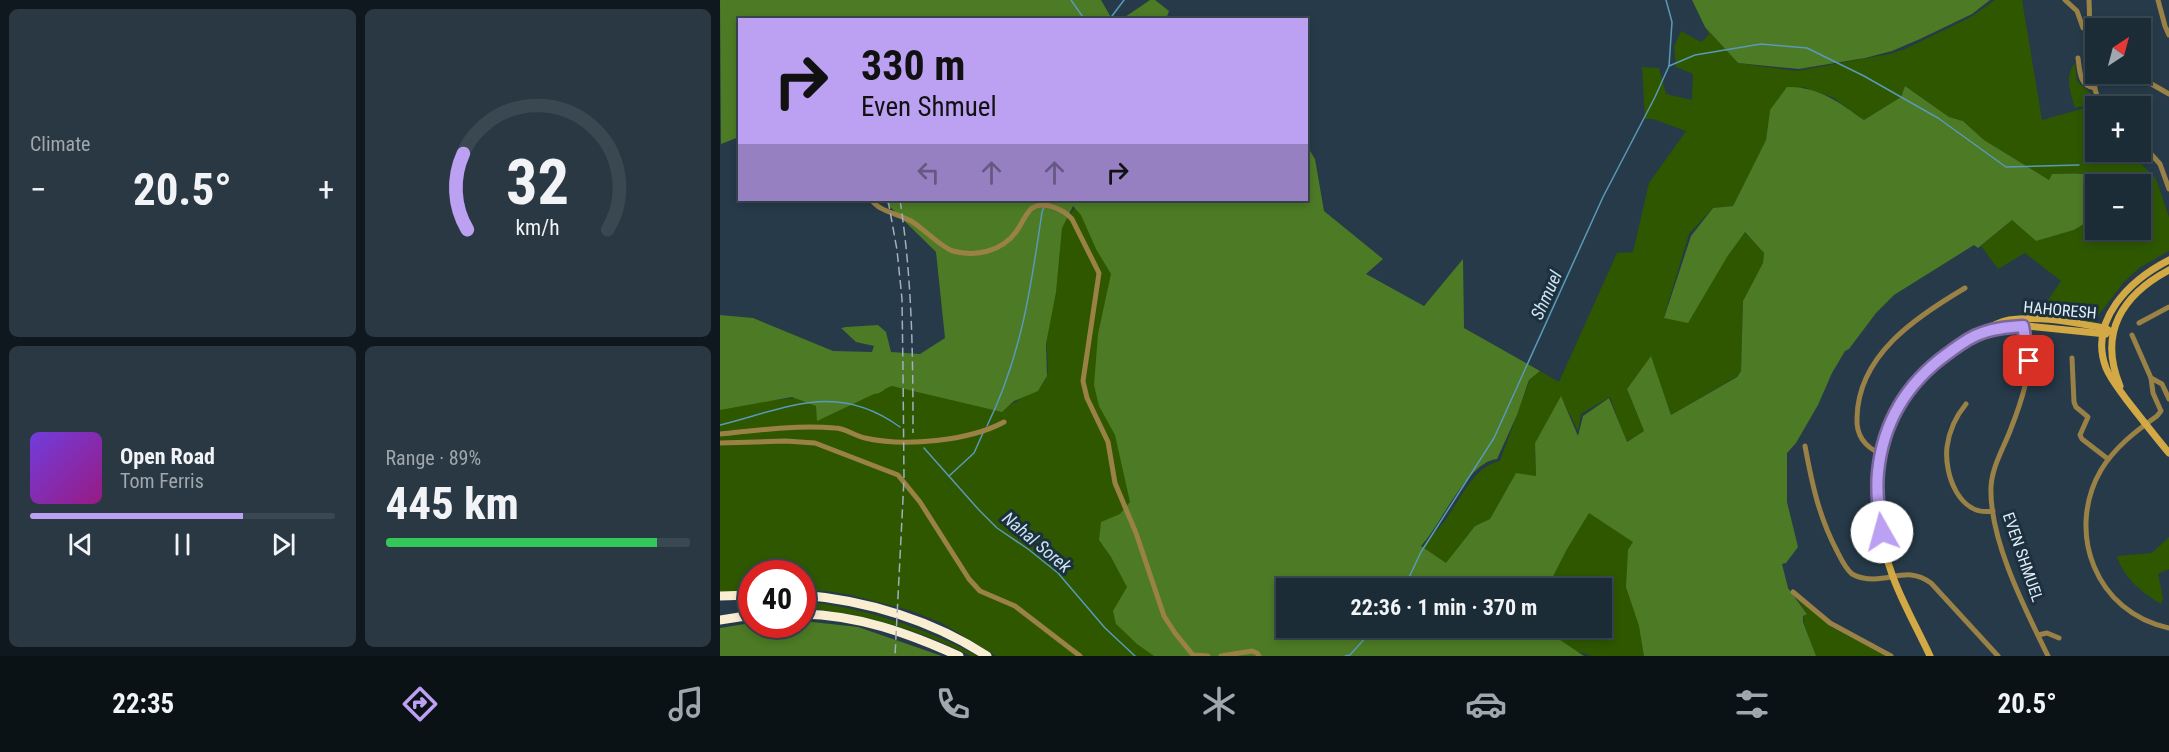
<!DOCTYPE html>
<html lang="en">
<head>
<meta charset="utf-8">
<style>
	body { margin:0; font-family:"Roboto Condensed",sans-serif; background:#293842; color:#f1f3f6; height:100vh; display:flex; flex-direction:column; font-size:22px; white-space:nowrap }
	* { box-sizing:border-box; margin:0 }
	p { font-size:20px; color:#a0a7ad }
	.icon { flex:none; width:33px; height:33px; fill:none; stroke:currentColor; stroke-width:2; stroke-linecap:round; stroke-linejoin:round }
	.map { position:relative; flex:1; overflow:hidden }
	.drawer { display:flex; flex-direction:column; gap:9px; padding:9px; background:#0f181e; width:720px }
	.drawer>* { flex:none }
	.banner { position:absolute; left:18px; top:18px; width:570px; height:183px; border-radius:0px; box-shadow:0 3px 9px #0003,0 0 0 2px #3a4852; background:#bca0f2; color:#111; overflow:hidden }
	.needle { width:39px; rotate:36deg }
	.buttons { position:absolute; left:1365px; top:18px; display:grid; gap:12px }
	.buttons a { display:grid; place-items:center; width:66px; height:66px; border-radius:0px; background:#1c2c37; box-shadow:0 3px 9px #0003,0 0 0 2px #3a4852; font-size:30px }
	.speed { position:absolute; left:18px; top:560px; display:flex; gap:12px; font-size:30px; font-weight:700; text-align:center }
	.speed>* { display:grid; place-content:center; width:78px; height:78px; border-radius:50%; background:#1c2c37; box-shadow:0 3px 9px #0003,0 0 0 2px #3a4852; line-height:1 }
	.speed .limit { border:9px solid #d22; background:#fff; color:#111 }
	.pin { position:absolute; display:grid; place-items:center; width:51px; height:51px; color:#fff; margin:-26px; border-radius:12px; box-shadow:0 3px 9px #0006 }
	.me { position:absolute; width:66px; margin:-33px; rotate:353deg; stroke-linejoin:round; filter:drop-shadow(0 0 4px #0008) }
	.turn { display:flex; align-items:center; gap:21px; height:126px; padding:0 24px; font-size:27px }
	.turn .icon { width:78px; height:78px; stroke-width:2.5 }
	.turn b { display:block; font-size:42px; line-height:51px }
	.lanes { display:flex; align-items:center; height:57px; padding:0 24px; background:#0003; justify-content:center; gap:30px; direction:ltr }
	.lanes .off { opacity:.35 }
	.big { font-size:45px; font-weight:700; line-height:1.1 }
	.drawer .tile { flex:1; display:flex; flex-direction:column; justify-content:center; gap:9px; min-width:0; padding:0 21px; border-radius:9px; background:#293842 }
	.drawer .dial { align-items:center; gap:0 }
	.dial svg { height:156px; overflow:visible; fill:none; stroke:#3a4852; stroke-width:7; stroke-linecap:round; text-anchor:middle }
	.dial text { fill:#f1f3f6; stroke:none }
	.song { display:flex; align-items:center; gap:18px }
	.cover { width:72px; height:72px; border-radius:9px; background:linear-gradient(135deg,hsl(260 70% 55%),hsl(310 70% 35%)) }
	.played { height:6px; border-radius:3px; background:linear-gradient(90deg,#bca0f2 70%,#3a4852 70%) }
	.keys { display:flex; justify-content:space-around; direction:ltr }
	.heat { display:flex; justify-content:space-between; align-items:center; font-size:33px; direction:ltr }
	.charge { height:9px; border-radius:4px; background:linear-gradient(90deg,#34c759 89%,#3a4852 0) }
	.drawer .tiles { flex:1; display:grid; gap:9px; grid-template-columns:repeat(2,1fr) }
	.trip { position:absolute; left:556px; top:578px; width:336px; height:60px; border-radius:0px; background:#1c2c37; box-shadow:0 3px 9px #0003,0 0 0 2px #3a4852; font-weight:700; line-height:60px; text-align:center }
	.dock { display:flex; height:96px; justify-content:space-around; align-items:center; background:#0b1216; color:#a0a7ad }
	.dock .icon { width:42px; height:42px }
	.dock .on { color:#bca0f2 }
	.dock b { font-size:27px; color:#f1f3f6 }
	main { display:flex; flex:1; min-height:0 }
	.map>svg:first-child { display:block }
	.green { fill:#2e5700 }
	.forest { fill:#4c7a25 }
	.lines { fill:none; stroke-linecap:round; stroke-linejoin:round }
	.stream { stroke:#599ab9; stroke-width:1.5 }
	.street { stroke:#9a8146; stroke-width:5 }
	.secondary { stroke:#d2a944; stroke-width:7 }
	.highway { stroke:#f9edd2; stroke-width:9 }
	.rail { stroke:#a2b0bc; stroke-width:1.5; stroke-dasharray:9 4.5; stroke-linecap:butt }
	.route-casing { stroke:#7a689d; stroke-width:15 }
	.route { stroke:#bca0f2; stroke-width:10 }
	.labels { text-anchor:middle; dominant-baseline:central; stroke-width:6; stroke-linejoin:round; paint-order:stroke }
	.street-label { font-size:16px; fill:#e3eff9; stroke:#1c303e }
	.water-label { font-size:18px; font-style:italic; fill:#cce4f1; stroke:#1c303e }
</style>
</head>
<body>
<main>
<section class="drawer">
<div class="tiles">
<div class="tile"><p>Climate</p>
<div class="heat"><a>−</a><b class="big">20.5°</b><a>+</a></div>
</div>
<div class="tile dial"><svg viewBox="0 0 100 80">
<path d="M14 69A42 42 0 1 1 86 69"/>
<path d="M14 69A42 42 0 0 1 12 30" stroke="#bca0f2"/>
<text x="50" y="56" font-size="32" font-weight="700">32</text>
<text x="50" y="72" font-size="11">km/h</text>
</svg></div>
<div class="tile">
<div class="song"><i class="cover"></i><div><b>Open Road</b><p>Tom Ferris</p></div></div>
<div class="played"></div>
<div class="keys"><svg class="icon" aria-label="previous" viewBox="0 0 24 24"><path d="M18 5L8 12l10 7zM5 5v14"/></svg><svg class="icon" aria-label="pause" viewBox="0 0 24 24"><path d="M8 5v14M16 5v14"/></svg><svg class="icon" aria-label="next" viewBox="0 0 24 24"><path d="M6 5l10 7-10 7zM19 5v14"/></svg></div>
</div>
<div class="tile"><p>Range · 89%</p><b class="big">445 km</b><div class="charge"></div></div>
</div>
</section>
<div class="map">
<svg width="1449" height="656" viewBox="0 0 1449 656">
	<rect width="100%" height="100%" fill="#263a49"/>
	<!-- green -->
	<g class="green">
		<path d="M1275 0H1302L1322 120 1369 107 1375 119 1376 152H1409L1436 179 1449 217V251L1419 268 1404 282 1373 322 1319 313 1341 281 1305 253 1278 269 1261 246 1292 220 1316 241 1354 230 1375 217 1376 230H1420V184H1382C1370 170 1350 174 1332 174L1329 180 1264 140 1243 121 1229 117 1185 86 1181 97 1144 120 1112 97 1083 87 1050 110 1046 140 1013 206 993 208 969 234 944 317 1007 257 1024 232 1044 252 1043 263 1023 301 1021 371 1016 377 951 415 931 357 907 389 924 431 906 442 890 397 861 414 858 431 841 397 815 443 816 477 796 474 770 519 755 526 726 564 702 547C712 535 724 524 732 510 744 492 756 466 780 461L810 379 820 371 839 382 897 253 913 252 929 183 966 131 933 119H925L922 67 939 68 946 94 972 100 973 74 956 67 954 47 961 31 981 42 989 35 985 27 1018 63 1077 71 1169 54 1185 49 1251 17Z"/>
		<path d="M1355 63 1357 81 1370 93 1371 104 1355 108C1351 94 1344 76 1355 63Z"/>
		<path d="M358 204 399 277 400 427 445 656H276L222 623 189 610 131 595 107 591 83 590 82 573H32L31 590 0 592V406L83 397 167 384 284 409 319 387 324 382 328 372 326 330 335 290 341 225Z"/>
		<path d="M858 511 883 513 912 523 948 656H871L812 635 801 627H882V588H796Z"/>
		<path d="M1449 537V569L1438 574 1443 598 1441 604C1423 593 1403 578 1397 556L1432 553Z"/>
		<path d="M1074 595 1111 627 1167 656H1095L1084 623V616L1087 613Z"/>
		<path d="M82 601C146 608 202 627 258 656H251C197 629 143 613 83 608Z"/>
	</g>
	<!-- forest -->
	<g class="forest">
		<path d="M0 0H381L392 19 20 20 19 137 1 144Z"/>
		<path d="M430 0H435L449 11 446 19H402Z"/>
		<path d="M972 0H1270L1252 14 1200 39 1172 51 1145 58 1079 69 1018 63 985 27Z"/>
		<path d="M1185 86 1229 117 1243 121 1264 140 1329 180 1332 174C1350 174 1370 170 1382 184H1376L1375 217 1354 230 1316 241 1292 220 1258 248 1254 245 1174 295 1156 313 1129 349 1125 351 1112 373 1098 405 1076 443 1067 453V502L1078 547 1066 563 1062 564 1068 588 1087 614 1083 616V622L1096 656H924L919 626 906 587 908 550 913 542 869 513 847 549 827 588H567V627H821L864 656H434L417 644 396 624 393 611 407 587 391 557 379 540 381 522 400 514 410 502 395 435 379 406 374 385 378 334 391 274 376 249 361 215 353 206 342 228 336 292 326 344 327 376 318 391 294 401 282 412 172 386C165 387 162 394 154 394L97 421 96 406 72 397 0 410V315L33 318 113 351 152 352 154 346 136 342 121 328 126 327 158 325 166 332 171 352 200 354 225 338 216 252 163 200H586L587 146 595 159 604 211 663 259 646 274 704 306 743 259 744 328 820 371 809 380 797 415 777 459C747 462 721 525 701 546L726 563 755 526 770 519 796 473 816 476 815 443 841 396 858 436 863 416 889 398 907 442 924 431 907 389 931 356 951 415 1017 377 1021 371 1023 301 1043 263 1044 253 1025 232 1007 257 968 323 944 318 971 236 993 208 1013 206 1046 140 1050 110 1067 87C1098 86 1120 103 1144 120L1181 97Z"/>
		<path d="M83 621 138 627 222 656H0V628L31 623 82 624Z"/>
	</g>
	<g class="lines">
		<!-- stream -->
		<g class="stream">
			<path d="M351 0 365 20"/>
			<path d="M389 20 404 0"/>
			<path d="M949 66 975 55 1041 44 1087 48 1144 76 1218 118 1286 167 1359 165"/>
			<path d="M0 425C68 408 116 381 180 427"/>
			<path d="M267 426C301 357 311 288 322 212L327 200"/>
			<path d="M204 448 259 510 277 528 308 549 338 573 385 628 415 656"/>
			<path d="M229 476 254 453 263 433"/>
			<path d="M684 588 701 552 774 438 883 197 935 97 949 66 952 22 946 0"/>
			<path d="M625 656 630 655 655 627"/>
		</g>
		<!-- street -->
		<g class="street">
			<path d="M1345 0 1357 11 1363 28H1376"/>
			<path d="M1369 0C1371 34 1366 75 1381 106"/>
			<path d="M1438 0 1445 26 1449 35"/>
			<path d="M1358 58C1360 71 1359 86 1375 88"/>
			<path d="M1414 74 1449 94"/>
			<path d="M1420 142 1440 164 1449 189"/>
			<path d="M152 200C158 211 179 214 191 221 203 228 222 248 233 251 255 257 281 252 296 232 301 225 305 215 311 209 323 199 344 210 352 219L379 273 363 381 367 398 388 442 395 483 416 533 444 616 455 633 473 655 488 656"/>
			<path d="M1305 319C1320 350 1302 401 1290 431 1283 449 1272 467 1271 487 1269 539 1305 609 1328 656"/>
			<path d="M1419 323 1449 307"/>
			<path d="M1303 324 1307 351"/>
			<path d="M1412 335 1431 378 1433 393 1441 411 1437 416C1416 431 1395 447 1381 470 1345 532 1376 613 1449 628"/>
			<path d="M1352 358 1354 402 1356 407 1368 417 1360 435 1362 439 1388 459"/>
			<path d="M1431 378 1442 384 1449 399"/>
			<path d="M1246 404C1236 416 1229 432 1227 447 1224 474 1239 517 1273 511"/>
			<path d="M0 434C38 430 76 425 115 428 125 428 135 436 145 438 184 447 249 441 284 422"/>
			<path d="M0 443 65 441 95 443 178 475 200 502 249 579 260 591 295 606 360 656"/>
			<path d="M1085 446C1092 484 1099 517 1117 551 1121 559 1125 568 1132 574 1139 578 1146 579 1154 579 1177 578 1190 568 1211 583L1278 656"/>
			<path d="M1161 454C1145 447 1136 436 1137 418 1138 355 1196 317 1245 288"/>
			<path d="M1073 592 1110 623 1171 656"/>
			<path d="M1318 635 1327 633 1339 638"/>
			<path d="M501 656 532 651 537 653 539 656"/>
		</g>
		<!-- secondary -->
		<g class="secondary">
			<path d="M1449 260C1410 280 1368 320 1386 368 1391 380 1399 389 1406 399 1420 417 1434 435 1449 453"/>
			<path d="M1269 331 1308 326 1386 334"/>
			<path d="M1400 386C1378 333 1402 295 1449 270"/>
			<path d="M1210 656C1198 630 1183 604 1173 577 1143 498 1154 407 1225 355 1240 344 1272 323 1289 320 1320 315 1354 323 1385 328L1393 333"/>
		</g>
		<!-- highway -->
		<g class="highway">
			<path d="M82 595C146 600 214 621 267 656"/>
			<path d="M0 596 32 595"/>
			<path d="M82 614C138 615 188 633 239 656"/>
			<path d="M0 620 32 615"/>
		</g>
		<!-- rail -->
		<g class="rail">
			<path d="M168 200 177 250 182 299 183 371 184 479 175 656"/>
			<path d="M180 200C192 278 193 353 193 433"/>
		</g>
	</g>
	<g class="lines">
		<!-- route casing -->
		<g class="route-casing">
			<path id="route" d="M1162 532C1159 512 1156 492 1158 472 1163 423 1187 383 1227 354 1238 346 1249 337 1262 333 1275 328 1289 327 1303 326L1309 361"/>
		</g>
		<!-- route -->
		<use href="#route" class="route"/>
	</g>
	<g class="labels">
		<!-- street labels -->
		<g class="street-label">
			<text transform="translate(1340 310) rotate(5)">HAHORESH</text>
			<text transform="translate(1303 557) rotate(71)">EVEN SHMUEL</text>
		</g>
		<!-- water labels -->
		<g class="water-label">
			<text transform="translate(826 295) rotate(-66)">Shmuel</text>
			<text transform="translate(317 542) rotate(40)">Nahal Sorek</text>
		</g>
	</g>
</svg>
<div class="buttons">
<a><svg class="needle" viewBox="-14 -14 28 28"><path d="M0-13l5 13h-10z" fill="#e53935"/><path d="M0 13l5-13h-10z" fill="#a0a7ad"/></svg></a>
<a>+</a>
<a>−</a>
</div>
<div class="speed"><div class="limit">40</div></div>
<div class="pin" style="left:1309px;top:361px;background:#d93025"><svg class="icon" aria-label="arrive" viewBox="0 0 24 24"><path d="M6 21V4h12l-3 4 3 4H6"/></svg></div>
<svg class="me" style="left:1162px;top:532px" viewBox="-20 -20 40 40"><circle r="19" fill="#fff"/><path d="M0-13L10 11 0 6-10 11z" fill="#bca0f2"/></svg>
<div class="trip">22:36 · 1 min · 370 m</div>
<div class="banner">
<div class="turn"><svg class="icon" aria-label="right" viewBox="0 0 24 24"><path d="M7 20v-9h11M14 6l5 5-5 5"/></svg><div><b>330 m</b>Even Shmuel</div></div>
<div class="lanes"><svg class="icon off" aria-label="left" viewBox="0 0 24 24"><path d="M17 20v-9H6M10 6l-5 5 5 5"/></svg><svg class="icon off" aria-label="ahead" viewBox="0 0 24 24"><path d="M12 20V5M6 11l6-6 6 6"/></svg><svg class="icon off" aria-label="ahead" viewBox="0 0 24 24"><path d="M12 20V5M6 11l6-6 6 6"/></svg><svg class="icon" aria-label="right" viewBox="0 0 24 24"><path d="M7 20v-9h11M14 6l5 5-5 5"/></svg></div>
</div>
</div>
</main>
<nav class="dock">
<b>22:35</b>
<svg class="icon on" aria-label="directions" viewBox="0 0 24 24"><path d="M12 3l9 9-9 9-9-9zM9 14v-3h6M13 9l2 2-2 2"/></svg>
<svg class="icon" aria-label="music" viewBox="0 0 24 24"><path d="M9 18V5l10-2v13"/><circle cx="6" cy="18" r="3"/><circle cx="16" cy="16" r="3"/></svg>
<svg class="icon" aria-label="phone" viewBox="0 0 24 24"><path d="M5 4h4l2 5-3 2q2 4 5 5l2-3 5 2v4C11 20 4 13 5 4z"/></svg>
<svg class="icon" aria-label="climate" viewBox="0 0 24 24"><path d="M12 3v18M4 7l16 10M4 17L20 7"/></svg>
<svg class="icon" aria-label="car" viewBox="0 0 24 24"><path d="M5 17H2v-5l4-1 3-4h7l3 4 3 1v5h-3M9 17h6M6 11h13"/><circle cx="7" cy="17" r="2"/><circle cx="17" cy="17" r="2"/></svg>
<svg class="icon" aria-label="filters" viewBox="0 0 24 24"><path d="M4 7h16M4 17h16"/><circle cx="9" cy="7" r="2"/><circle cx="15" cy="17" r="2"/></svg>
<b>20.5°</b>
</nav>
</body>
</html>
